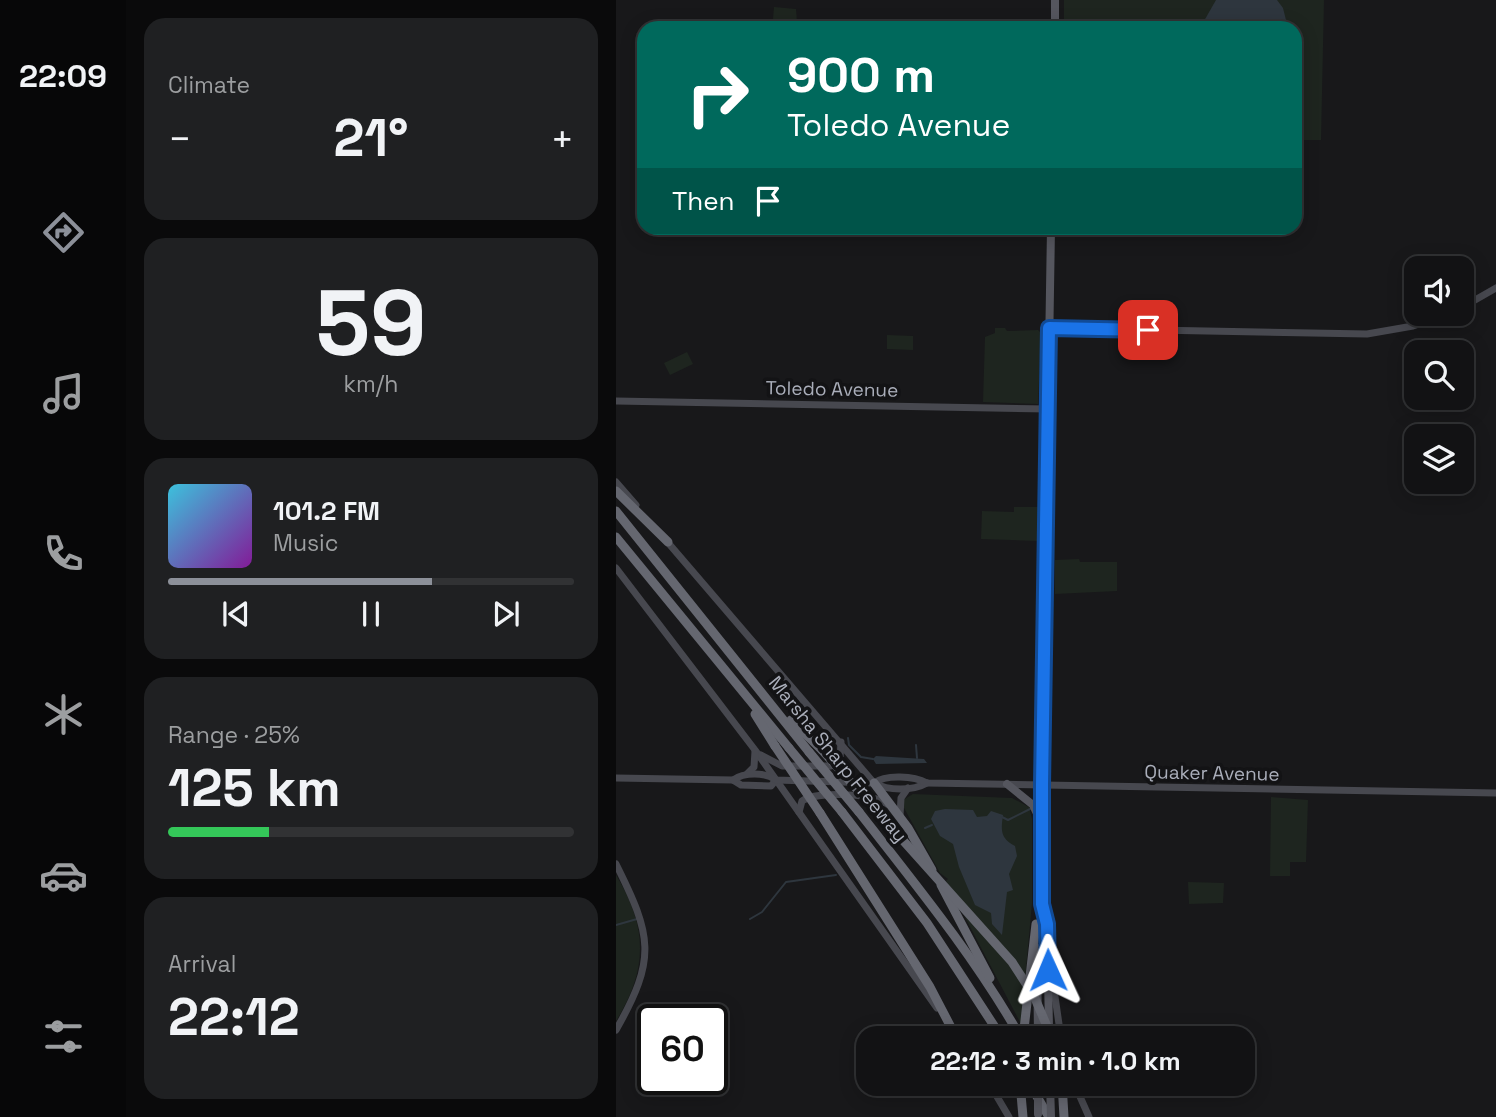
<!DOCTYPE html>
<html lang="en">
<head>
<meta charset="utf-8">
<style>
	body { margin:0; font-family:"Space Grotesk",sans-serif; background:#1f2022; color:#f1f3f6; height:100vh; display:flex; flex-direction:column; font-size:26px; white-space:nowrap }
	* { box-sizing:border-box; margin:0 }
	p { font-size:23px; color:#9c9ea0 }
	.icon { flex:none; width:38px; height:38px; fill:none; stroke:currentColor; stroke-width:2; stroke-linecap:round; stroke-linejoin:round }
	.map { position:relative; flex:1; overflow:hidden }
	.drawer { display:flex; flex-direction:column; gap:18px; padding:18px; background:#0a0a0b; width:490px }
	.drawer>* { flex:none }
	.top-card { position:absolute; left:21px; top:21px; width:665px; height:214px; border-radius:21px; box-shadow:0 4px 18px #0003,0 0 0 2px #313234; background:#00695c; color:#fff; overflow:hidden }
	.controls { position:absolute; left:788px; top:256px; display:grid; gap:14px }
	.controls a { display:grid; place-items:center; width:70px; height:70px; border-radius:14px; background:#121214; box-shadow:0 4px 18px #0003,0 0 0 2px #313234; font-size:35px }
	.speed { position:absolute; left:21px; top:1004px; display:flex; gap:14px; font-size:35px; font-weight:700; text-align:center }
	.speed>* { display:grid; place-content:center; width:91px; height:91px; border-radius:50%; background:#121214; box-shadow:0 4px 18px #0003,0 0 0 2px #313234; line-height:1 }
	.speed .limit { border:4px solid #111; border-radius:10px; background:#fff; color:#111 }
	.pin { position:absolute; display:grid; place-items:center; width:60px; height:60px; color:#fff; margin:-30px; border-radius:14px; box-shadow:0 4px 10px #0006 }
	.me { position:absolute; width:77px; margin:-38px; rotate:359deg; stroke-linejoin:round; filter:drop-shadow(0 0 5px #0008) }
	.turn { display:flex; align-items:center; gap:24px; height:147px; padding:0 35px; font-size:32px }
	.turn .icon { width:91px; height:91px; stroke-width:2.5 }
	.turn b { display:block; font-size:49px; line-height:60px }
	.then { display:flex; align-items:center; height:66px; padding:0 35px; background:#0003; gap:14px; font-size:26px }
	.big { font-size:52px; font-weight:600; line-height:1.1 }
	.drawer .widget { flex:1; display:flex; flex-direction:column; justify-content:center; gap:10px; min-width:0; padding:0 24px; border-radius:21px; background:#1f2022 }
	.drawer .dial { align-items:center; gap:0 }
	.dial b { font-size:91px; line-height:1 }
	.song { display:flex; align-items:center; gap:21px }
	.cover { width:84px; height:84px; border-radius:10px; background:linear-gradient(135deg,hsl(190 70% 55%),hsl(290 70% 35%)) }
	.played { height:7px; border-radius:4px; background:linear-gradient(90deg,#8c9099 65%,#313234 65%) }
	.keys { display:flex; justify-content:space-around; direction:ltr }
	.heat { display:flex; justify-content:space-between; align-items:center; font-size:38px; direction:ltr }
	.charge { height:10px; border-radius:5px; background:linear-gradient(90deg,#34c759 25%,#313234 0) }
	.trip { position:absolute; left:240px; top:1026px; width:399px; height:70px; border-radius:21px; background:#121214; box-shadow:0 4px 18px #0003,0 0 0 2px #313234; font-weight:600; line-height:70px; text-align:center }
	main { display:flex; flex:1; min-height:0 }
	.tab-bar { display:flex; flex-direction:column; width:126px; justify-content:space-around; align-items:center; background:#070708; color:#9c9ea0 }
	.tab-bar .icon { width:49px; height:49px }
	.tab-bar .on { color:#8c9099 }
	.tab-bar b { font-size:32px; color:#f1f3f6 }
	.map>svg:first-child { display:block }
	.green { fill:#1e251f }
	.water { fill:#2e363e }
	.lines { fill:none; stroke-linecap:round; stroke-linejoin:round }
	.stream { stroke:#2e363e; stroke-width:2 }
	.secondary { stroke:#47484f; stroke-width:7 }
	.primary { stroke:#55565e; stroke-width:8 }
	.highway { stroke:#656770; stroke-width:9 }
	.primary-bridge { stroke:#55565e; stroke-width:8 }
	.highway-bridge { stroke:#656770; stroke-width:9 }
	.route-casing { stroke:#114b97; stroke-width:18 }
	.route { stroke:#1a73e8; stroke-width:12 }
	.labels { text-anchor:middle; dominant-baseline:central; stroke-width:7; stroke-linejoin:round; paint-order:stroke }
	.street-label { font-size:19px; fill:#aaaeba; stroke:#131315 }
</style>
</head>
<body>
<main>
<nav class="tab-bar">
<b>22:09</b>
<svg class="icon on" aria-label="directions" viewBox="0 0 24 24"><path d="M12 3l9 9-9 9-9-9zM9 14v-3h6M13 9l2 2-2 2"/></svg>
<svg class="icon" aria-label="music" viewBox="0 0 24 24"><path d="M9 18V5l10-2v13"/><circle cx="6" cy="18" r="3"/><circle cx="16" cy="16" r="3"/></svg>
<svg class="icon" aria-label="phone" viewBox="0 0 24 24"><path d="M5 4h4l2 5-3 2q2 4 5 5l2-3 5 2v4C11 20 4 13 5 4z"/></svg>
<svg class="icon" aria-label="climate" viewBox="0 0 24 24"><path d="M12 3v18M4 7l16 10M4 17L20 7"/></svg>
<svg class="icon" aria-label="car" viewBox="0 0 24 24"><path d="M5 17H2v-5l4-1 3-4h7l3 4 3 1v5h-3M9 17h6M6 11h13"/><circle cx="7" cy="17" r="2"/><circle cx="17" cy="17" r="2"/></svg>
<svg class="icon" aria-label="filters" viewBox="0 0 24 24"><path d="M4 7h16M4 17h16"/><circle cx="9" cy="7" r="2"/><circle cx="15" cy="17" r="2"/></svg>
</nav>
<section class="drawer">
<div class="widget"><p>Climate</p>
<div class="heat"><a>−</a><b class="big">21°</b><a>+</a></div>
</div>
<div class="widget dial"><b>59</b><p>km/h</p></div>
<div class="widget">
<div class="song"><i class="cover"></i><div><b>101.2 FM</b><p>Music</p></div></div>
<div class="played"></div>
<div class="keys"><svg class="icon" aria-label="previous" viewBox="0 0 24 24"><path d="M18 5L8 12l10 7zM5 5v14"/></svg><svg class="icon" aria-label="pause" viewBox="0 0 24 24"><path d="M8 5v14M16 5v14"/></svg><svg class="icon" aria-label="next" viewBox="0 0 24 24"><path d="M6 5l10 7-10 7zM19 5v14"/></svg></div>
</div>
<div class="widget"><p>Range · 25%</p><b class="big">125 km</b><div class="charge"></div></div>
<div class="widget"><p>Arrival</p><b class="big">22:12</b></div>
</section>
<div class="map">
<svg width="880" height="1117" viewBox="0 0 880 1117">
	<rect width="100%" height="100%" fill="#18181a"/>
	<!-- green -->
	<g class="green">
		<path d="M448 0H708L705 140H679V28H448Z"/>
		<path d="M158 7 180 9 181 22 157 19Z"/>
		<path d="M379 328H389L391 331 422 330 425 333 422 404 367 402 369 337 379 333Z"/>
		<path d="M271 335 297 336V350L271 349Z"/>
		<path d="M71 352 77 364 54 375 48 363Z"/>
		<path d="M398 507H423L422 541 365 539 366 511 398 512Z"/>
		<path d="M463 559 464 562H501V591L439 594V560Z"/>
		<path d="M297 794 396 798 413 807 416 819V903L405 1024 330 881 332 879 324 873 288 808 287 800Z"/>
		<path d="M655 797 692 800 690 862H674V876H654Z"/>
		<path d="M0 875C32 928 32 969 0 1021Z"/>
		<path d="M572 882 608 883 607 903 573 904Z"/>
	</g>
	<!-- water -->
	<g class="water">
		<path d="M600 0H661L667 8 672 28H584Z"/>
		<path d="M260 756 308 759 311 763 260 764 257 759Z"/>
		<path d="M329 809 357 810 361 817 371 816 375 811 387 815C385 830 384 838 399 846L401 856 393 874 397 890 391 892 386 935 376 924 375 913 359 905 343 867 337 844 324 836 315 819 319 811Z"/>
	</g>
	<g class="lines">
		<!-- stream -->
		<g class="stream">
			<path d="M232 738 233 745 245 757 257 759"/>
			<path d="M300 745 301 758"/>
			<path d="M386 817 392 820 414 809"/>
			<path d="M309 828 316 825"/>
			<path d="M134 919 146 912 170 882 220 875"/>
			<path d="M0 925 21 919"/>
		</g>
		<!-- secondary -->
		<g class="secondary">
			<path d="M845 308 880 288"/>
			<path d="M433 328 751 334 797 326 835 313"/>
			<path d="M0 401 432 409"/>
			<path d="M0 482 20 505"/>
			<path d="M48 538 258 783"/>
			<path d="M0 568 139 750 321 1008"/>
			<path d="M145 755 166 766H215L224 759 225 742"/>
			<path d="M131 774 138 767 139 751"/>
			<path d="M0 778 117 780 125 785 155 786 160 780"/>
			<path d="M117 780C128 772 149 772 160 780L258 783C272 791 297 791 311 783"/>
			<path d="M258 783C270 774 298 776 311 783L880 793"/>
			<path d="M183 812 186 801C199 791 258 793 271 804"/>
			<path d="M284 816 285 798 292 788"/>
			<path d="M0 864C36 936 41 958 0 1030"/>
			<path d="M434 962 445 1038"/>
			<path d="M373 1083 393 1117"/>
			<path d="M458 1083 473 1117"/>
		</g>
		<!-- primary -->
		<g class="primary">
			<path d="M439 28V0"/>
			<path d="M391 784 417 805 424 820"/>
			<path d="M421 948 422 1038"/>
			<path d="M433 1028 431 924 427 904 426 785 435 228"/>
		</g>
		<!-- highway -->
		<g class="highway">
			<path d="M0 491 52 542"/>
			<path d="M0 511 193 752"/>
			<path d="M0 537 173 748"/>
			<path d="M139 714 159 746"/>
			<path d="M175 720 206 750"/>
			<path d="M258 783 292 828 316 870"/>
			<path d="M226 812 311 923 386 1038"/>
			<path d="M243 812C300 885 359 957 405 1038"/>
			<path d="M204 813 314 987 339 1035"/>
			<path d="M325 885 374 978"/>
			<path d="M407 1038 420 924"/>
			<path d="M404 1083 407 1117"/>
			<path d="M413 1083 433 1117"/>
		</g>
		<!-- primary-bridge -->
		<g class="primary-bridge">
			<path d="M422 1083V1114"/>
			<path d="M434 1083 435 1117"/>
		</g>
		<!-- highway-bridge -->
		<g class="highway-bridge">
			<path d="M159 746 204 813"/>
			<path d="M173 748 226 812"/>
			<path d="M206 750 396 962 418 996 436 1038"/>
			<path d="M193 752 243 812"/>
			<path d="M446 1083 448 1117"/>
		</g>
	</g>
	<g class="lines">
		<!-- route casing -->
		<g class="route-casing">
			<path id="route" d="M432 970 431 924 426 904V785L433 328 532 330"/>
		</g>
		<!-- route -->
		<use href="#route" class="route"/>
	</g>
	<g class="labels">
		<!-- street labels -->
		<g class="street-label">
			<text transform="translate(216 389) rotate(1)">Toledo Avenue</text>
			<text transform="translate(222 759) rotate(51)">Marsha Sharp Freeway</text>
			<text transform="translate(596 773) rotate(1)">Quaker Avenue</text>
		</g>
	</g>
</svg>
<div class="controls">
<a><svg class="icon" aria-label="sound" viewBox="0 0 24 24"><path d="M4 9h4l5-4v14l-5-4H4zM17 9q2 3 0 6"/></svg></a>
<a><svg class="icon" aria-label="search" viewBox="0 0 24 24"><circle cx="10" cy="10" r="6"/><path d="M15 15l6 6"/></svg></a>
<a><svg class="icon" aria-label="layers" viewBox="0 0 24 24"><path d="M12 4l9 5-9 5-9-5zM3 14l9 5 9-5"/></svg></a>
</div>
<div class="speed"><div class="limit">60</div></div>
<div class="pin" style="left:532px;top:330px;background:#d93025"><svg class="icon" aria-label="arrive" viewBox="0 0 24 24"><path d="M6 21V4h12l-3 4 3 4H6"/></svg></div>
<svg class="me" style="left:432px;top:970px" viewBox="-20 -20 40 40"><path d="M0-17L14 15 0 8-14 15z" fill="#1a73e8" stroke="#fff" stroke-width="4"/></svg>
<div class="trip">22:12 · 3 min · 1.0 km</div>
<div class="top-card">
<div class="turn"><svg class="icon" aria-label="right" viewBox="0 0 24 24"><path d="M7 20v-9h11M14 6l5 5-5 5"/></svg><div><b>900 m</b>Toledo Avenue</div></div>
<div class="then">Then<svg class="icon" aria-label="arrive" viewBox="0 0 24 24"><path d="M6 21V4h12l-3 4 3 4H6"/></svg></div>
</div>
</div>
</main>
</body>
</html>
